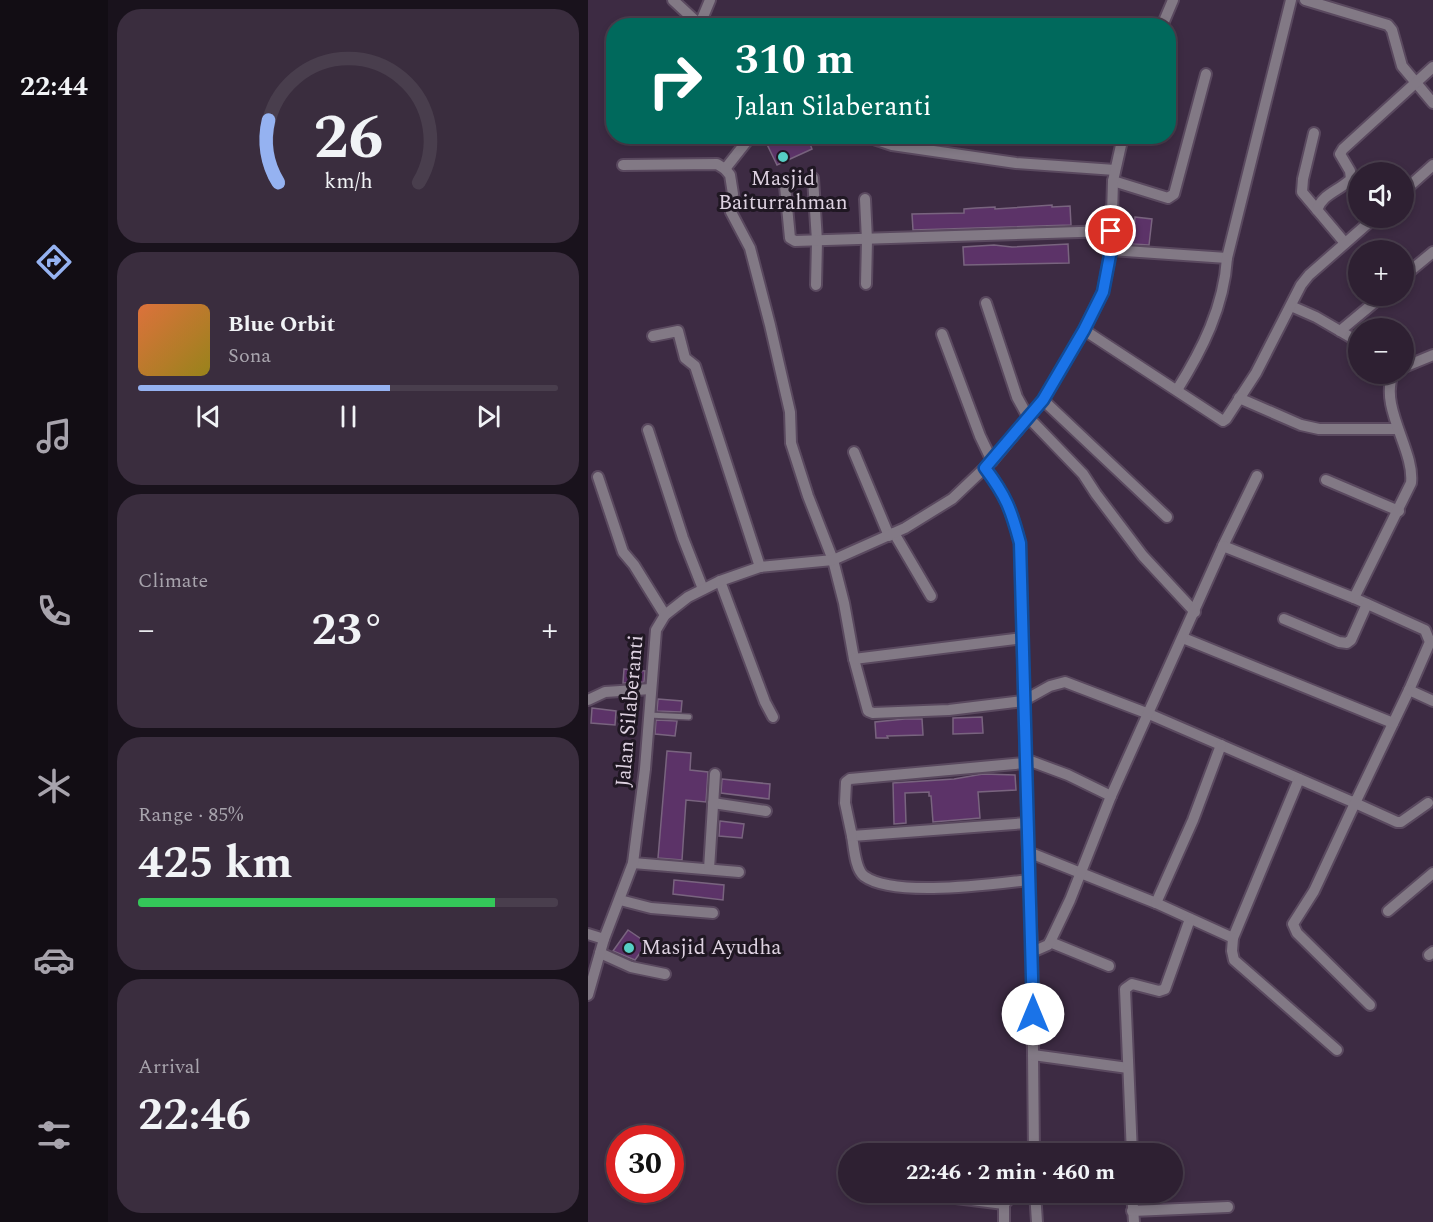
<!DOCTYPE html>
<html lang="en">
<head>
<meta charset="utf-8">
<style>
	body { margin:0; font-family:Spectral,serif; background:#3a2d3e; color:#f1f3f6; height:100vh; display:flex; flex-direction:column; font-size:22px; white-space:nowrap }
	* { box-sizing:border-box; margin:0 }
	p { font-size:20px; color:#a7a3ac }
	.icon { flex:none; width:33px; height:33px; fill:none; stroke:currentColor; stroke-width:2; stroke-linecap:round; stroke-linejoin:round }
	.map { position:relative; flex:1; overflow:hidden }
	.sheet { display:flex; flex-direction:column; gap:9px; padding:9px; background:#19121c; width:480px }
	.sheet>* { flex:none }
	.hud { position:absolute; left:18px; top:18px; width:570px; height:126px; border-radius:24px; box-shadow:0 3px 9px #0003,0 0 0 2px #493e4d; background:#00695c; color:#fff; overflow:hidden }
	.fabs { position:absolute; left:760px; top:162px; display:grid; gap:12px }
	.fabs a { display:grid; place-items:center; width:66px; height:66px; border-radius:50%; background:#2e2032; box-shadow:0 3px 9px #0003,0 0 0 2px #493e4d; font-size:30px }
	.speed { position:absolute; left:18px; top:1125px; display:flex; gap:12px; font-size:30px; font-weight:700; text-align:center }
	.speed>* { display:grid; place-content:center; width:78px; height:78px; border-radius:50%; background:#2e2032; box-shadow:0 3px 9px #0003,0 0 0 2px #493e4d; line-height:1 }
	.speed .limit { border:9px solid #d22; background:#fff; color:#111 }
	.pin { position:absolute; display:grid; place-items:center; width:51px; height:51px; color:#fff; margin:-26px; border:3px solid #fff; border-radius:50%; box-shadow:0 2px 6px #0007 }
	.me { position:absolute; width:66px; margin:-33px; rotate:0deg; stroke-linejoin:round; filter:drop-shadow(0 0 4px #0008) }
	.turn { display:flex; align-items:center; gap:21px; height:126px; padding:0 30px; font-size:27px }
	.turn .icon { width:78px; height:78px; stroke-width:2.5 }
	.turn b { display:block; font-size:42px; line-height:51px }
	.big { font-size:45px; font-weight:700; line-height:1.1 }
	.sheet .card { flex:1; display:flex; flex-direction:column; justify-content:center; gap:9px; min-width:0; padding:0 21px; border-radius:24px; background:#3a2d3e }
	.sheet .dial { align-items:center; gap:0 }
	.dial svg { height:156px; overflow:visible; fill:none; stroke:#493e4d; stroke-width:7; stroke-linecap:round; text-anchor:middle }
	.dial text { fill:#f1f3f6; stroke:none }
	.song { display:flex; align-items:center; gap:18px }
	.cover { width:72px; height:72px; border-radius:9px; background:linear-gradient(135deg,hsl(20 70% 55%),hsl(50 70% 35%)) }
	.played { height:6px; border-radius:3px; background:linear-gradient(90deg,#95b2f1 60%,#493e4d 60%) }
	.keys { display:flex; justify-content:space-around; direction:ltr }
	.heat { display:flex; justify-content:space-between; align-items:center; font-size:33px; direction:ltr }
	.charge { height:9px; border-radius:4px; background:linear-gradient(90deg,#34c759 85%,#493e4d 0) }
	.trip { position:absolute; left:250px; top:1143px; width:345px; height:60px; border-radius:30px; background:#2e2032; box-shadow:0 3px 9px #0003,0 0 0 2px #493e4d; font-weight:700; line-height:60px; text-align:center }
	main { display:flex; flex:1; min-height:0 }
	.tabs { display:flex; flex-direction:column; width:108px; justify-content:space-around; align-items:center; background:#120d14; color:#a7a3ac }
	.tabs .icon { width:42px; height:42px }
	.tabs .current { color:#95b2f1 }
	.tabs b { font-size:27px; color:#f1f3f6 }
	.map>svg:first-child { display:block }
	.building { fill:#5c3368; stroke:#79647f; stroke-width:1.5 }
	.lines { fill:none; stroke-linecap:round; stroke-linejoin:round }
	.service-casing { stroke:#5a495f; stroke-width:8 }
	.minor-casing { stroke:#5a495f; stroke-width:14 }
	.service { stroke:#827985; stroke-width:5 }
	.minor { stroke:#827985; stroke-width:10 }
	.route-casing { stroke:#114b97; stroke-width:15 }
	.route { stroke:#1a73e8; stroke-width:10 }
	.poi-dot { fill:#56cec4; stroke:#1f1722; stroke-width:2 }
	.labels { text-anchor:middle; dominant-baseline:central; stroke-width:6; stroke-linejoin:round; paint-order:stroke }
	.poi-label { font-size:21px; fill:#ded2e1; stroke:#1f1722 }
	.street-label { font-size:21px; fill:#ded2e1; stroke:#1f1722 }
</style>
</head>
<body>
<main>
<nav class="tabs">
<b>22:44</b>
<svg class="icon current" aria-label="directions" viewBox="0 0 24 24"><path d="M12 3l9 9-9 9-9-9zM9 14v-3h6M13 9l2 2-2 2"/></svg>
<svg class="icon" aria-label="music" viewBox="0 0 24 24"><path d="M9 18V5l10-2v13"/><circle cx="6" cy="18" r="3"/><circle cx="16" cy="16" r="3"/></svg>
<svg class="icon" aria-label="phone" viewBox="0 0 24 24"><path d="M5 4h4l2 5-3 2q2 4 5 5l2-3 5 2v4C11 20 4 13 5 4z"/></svg>
<svg class="icon" aria-label="climate" viewBox="0 0 24 24"><path d="M12 3v18M4 7l16 10M4 17L20 7"/></svg>
<svg class="icon" aria-label="car" viewBox="0 0 24 24"><path d="M5 17H2v-5l4-1 3-4h7l3 4 3 1v5h-3M9 17h6M6 11h13"/><circle cx="7" cy="17" r="2"/><circle cx="17" cy="17" r="2"/></svg>
<svg class="icon" aria-label="filters" viewBox="0 0 24 24"><path d="M4 7h16M4 17h16"/><circle cx="9" cy="7" r="2"/><circle cx="15" cy="17" r="2"/></svg>
</nav>
<section class="sheet">
<div class="card dial"><svg viewBox="0 0 100 80">
<path d="M14 69A42 42 0 1 1 86 69"/>
<path d="M14 69A42 42 0 0 1 9 37" stroke="#95b2f1"/>
<text x="50" y="56" font-size="32" font-weight="700">26</text>
<text x="50" y="72" font-size="11">km/h</text>
</svg></div>
<div class="card">
<div class="song"><i class="cover"></i><div><b>Blue Orbit</b><p>Sona</p></div></div>
<div class="played"></div>
<div class="keys"><svg class="icon" aria-label="previous" viewBox="0 0 24 24"><path d="M18 5L8 12l10 7zM5 5v14"/></svg><svg class="icon" aria-label="pause" viewBox="0 0 24 24"><path d="M8 5v14M16 5v14"/></svg><svg class="icon" aria-label="next" viewBox="0 0 24 24"><path d="M6 5l10 7-10 7zM19 5v14"/></svg></div>
</div>
<div class="card"><p>Climate</p>
<div class="heat"><a>−</a><b class="big">23°</b><a>+</a></div>
</div>
<div class="card"><p>Range · 85%</p><b class="big">425 km</b><div class="charge"></div></div>
<div class="card"><p>Arrival</p><b class="big">22:46</b></div>
</section>
<div class="map">
<svg width="845" height="1222" viewBox="0 0 845 1222">
	<rect width="100%" height="100%" fill="#3d2b43"/>
	<!-- building -->
	<g class="building">
		<path d="M175 136H219L224 149 189 165Z"/>
		<path d="M464 205V207L482 206 483 225 325 230 324 214 376 213V209L388 208 407 207V209Z"/>
		<path d="M547 217 564 219 561 245 544 244 545 239H542V229L546 230Z"/>
		<path d="M480 244 481 263 376 265 375 247 406 245 424 247Z"/>
		<path d="M36 669 57 671 56 682 35 683Z"/>
		<path d="M70 699 94 701 93 712 69 711Z"/>
		<path d="M4 708 28 711 27 725 3 723Z"/>
		<path d="M394 717 395 733 365 734V718Z"/>
		<path d="M317 719H334L335 735 299 736 300 738H288L287 722Z"/>
		<path d="M68 720 89 721 87 736 67 734Z"/>
		<path d="M79 751 103 753 102 770 120 772 118 802 98 800 94 860 70 858Z"/>
		<path d="M395 774 427 775 428 790 390 792 392 818 345 822 343 796H341V792L317 793 318 823 306 824 305 783 366 779Z"/>
		<path d="M134 779 182 784 181 799 133 793Z"/>
		<path d="M132 821 156 824 154 838 131 836Z"/>
		<path d="M86 880 136 885 135 900 85 894Z"/>
		<path d="M40 930 59 943 47 960 25 951Z"/>
	</g>
	<g class="lines">
		<!-- service casing -->
		<g class="service-casing">
			<path id="service" d="M61 715 101 717"/>
		</g>
		<!-- minor casing -->
		<g class="minor-casing">
			<g id="minor">
				<path d="M85 0 113 26"/>
				<path d="M717 0 800 25 804 30 814 66 845 103"/>
				<path d="M112 24 122 0"/>
				<path d="M574 26 585 0"/>
				<path d="M726 133 715 179 714 192 757 243"/>
				<path d="M277 136 304 145 428 163 527 170"/>
				<path d="M35 165 129 164 137 169 142 175 145 194 141 203 143 212 162 248 182 325 202 412 203 443 220 496 245 560 256 603 266 659 280 711 285 713 361 710 435 701 462 686 477 682 561 714 767 803 821 690 842 642 837 630 766 598"/>
				<path d="M137 169 163 136"/>
				<path d="M225 178 229 241 228 285"/>
				<path d="M525 181 580 198 586 194 618 74"/>
				<path d="M197 186 202 238 207 241 523 231"/>
				<path d="M816 191 845 165"/>
				<path d="M277 199 279 240 278 284"/>
				<path d="M729 210C734 194 751 191 763 179L762 171 752 154 755 149 845 67"/>
				<path d="M523 250 639 258"/>
				<path d="M816 276 845 252"/>
				<path d="M398 303 429 397 440 417 495 474 508 494 555 556 607 612"/>
				<path d="M703 306 728 317 771 342"/>
				<path d="M496 330 635 421 638 419 668 373 713 285 721 275 786 218"/>
				<path d="M752 331 794 296"/>
				<path d="M354 334 392 436 404 461"/>
				<path d="M65 336 90 331 97 358 107 366 172 567"/>
				<path d="M816 367 845 355"/>
				<path d="M589 390C614 350 636 307 639 258L703 0"/>
				<path d="M651 398 713 425 731 429H809"/>
				<path d="M455 400 579 517"/>
				<path d="M60 430 95 538 115 589"/>
				<path d="M266 452 301 536"/>
				<path d="M397 468C418 496 423 509 432 543L440 852 568 903 605 820 633 745"/>
				<path d="M10 477 35 552 46 565 77 615"/>
				<path d="M738 480 811 511"/>
				<path d="M306 533 343 596"/>
				<path d="M635 546 669 476"/>
				<path d="M132 581 177 702 185 717"/>
				<path d="M696 619 751 642 759 643 763 640 779 604"/>
				<path d="M595 638 805 723"/>
				<path d="M266 659 435 638"/>
				<path d="M821 690 845 701"/>
				<path d="M0 700 17 692 63 689"/>
				<path d="M437 759 480 775 523 796"/>
				<path d="M125 803 178 811"/>
				<path d="M439 823 264 836C266 847 267 869 276 876 306 898 403 884 441 880"/>
				<path d="M264 836 257 803 258 782 262 779 437 763"/>
				<path d="M440 852 444 952 446 1154"/>
				<path d="M45 863 151 872"/>
				<path d="M121 869 127 774"/>
				<path d="M32 900 63 908 125 913"/>
				<path d="M568 903 645 938 711 779"/>
				<path d="M800 911 845 873"/>
				<path d="M0 934 16 939"/>
				<path d="M645 938 644 951 646 960 749 1050"/>
				<path d="M462 942 521 966"/>
				<path d="M444 952 460 945 462 942 482 900 523 796 635 546 766 598 823 483C827 451 791 407 805 374"/>
				<path d="M12 953 43 967 77 974"/>
				<path d="M841 955 845 952"/>
				<path d="M0 995 16 939 45 863 57 769 68 630 77 615 100 597 132 581 172 567 245 560 317 528 364 499 404 461 455 400 496 330 515 292 523 250 525 181 535 136"/>
				<path d="M782 1005 709 933 705 924 726 891 767 803 809 822H813L840 803"/>
				<path d="M445 1055 540 1068"/>
				<path d="M544 1154 537 989 544 984 571 991 577 989 602 919"/>
				<path d="M320 1192 416 1204"/>
				<path d="M447 1192 449 1222"/>
				<path d="M544 1192 546 1222"/>
				<path d="M544 1211 640 1207"/>
				<path d="M416 1222V1204L428 1192"/>
			</g>
		</g>
		<!-- service -->
		<use href="#service" class="service"/>
		<!-- minor -->
		<use href="#minor" class="minor"/>
	</g>
	<g class="lines">
		<!-- route casing -->
		<g class="route-casing">
			<path id="route" d="M445 1014 432 543C423 509 418 496 397 468L455 400 496 330 515 292 523 250V231"/>
		</g>
		<!-- route -->
		<use href="#route" class="route"/>
	</g>
	<!-- markers -->
	<g class="poi-dot">
		<circle cx="195" cy="157" r="6"/>
		<circle cx="41" cy="948" r="6"/>
	</g>
	<g class="labels">
		<!-- poi labels -->
		<g class="poi-label">
			<text x="195" y="179">Masjid<tspan x="195" dy="24">Baiturrahman</tspan></text>
			<text x="53" y="948" text-anchor="start">Masjid Ayudha</text>
		</g>
		<!-- street labels -->
		<g class="street-label">
			<text transform="translate(42 711) rotate(-85)">Jalan Silaberanti</text>
		</g>
	</g>
</svg>
<div class="fabs">
<a><svg class="icon" aria-label="sound" viewBox="0 0 24 24"><path d="M4 9h4l5-4v14l-5-4H4zM17 9q2 3 0 6"/></svg></a>
<a>+</a>
<a>−</a>
</div>
<div class="speed"><div class="limit">30</div></div>
<div class="pin" style="left:523px;top:231px;background:#d93025"><svg class="icon" aria-label="arrive" viewBox="0 0 24 24"><path d="M6 21V4h12l-3 4 3 4H6"/></svg></div>
<svg class="me" style="left:445px;top:1014px" viewBox="-20 -20 40 40"><circle r="19" fill="#fff"/><path d="M0-13L10 11 0 6-10 11z" fill="#1a73e8"/></svg>
<div class="trip">22:46 · 2 min · 460 m</div>
<div class="hud">
<div class="turn"><svg class="icon" aria-label="right" viewBox="0 0 24 24"><path d="M7 20v-9h11M14 6l5 5-5 5"/></svg><div><b>310 m</b>Jalan Silaberanti</div></div>
</div>
</div>
</main>
</body>
</html>
